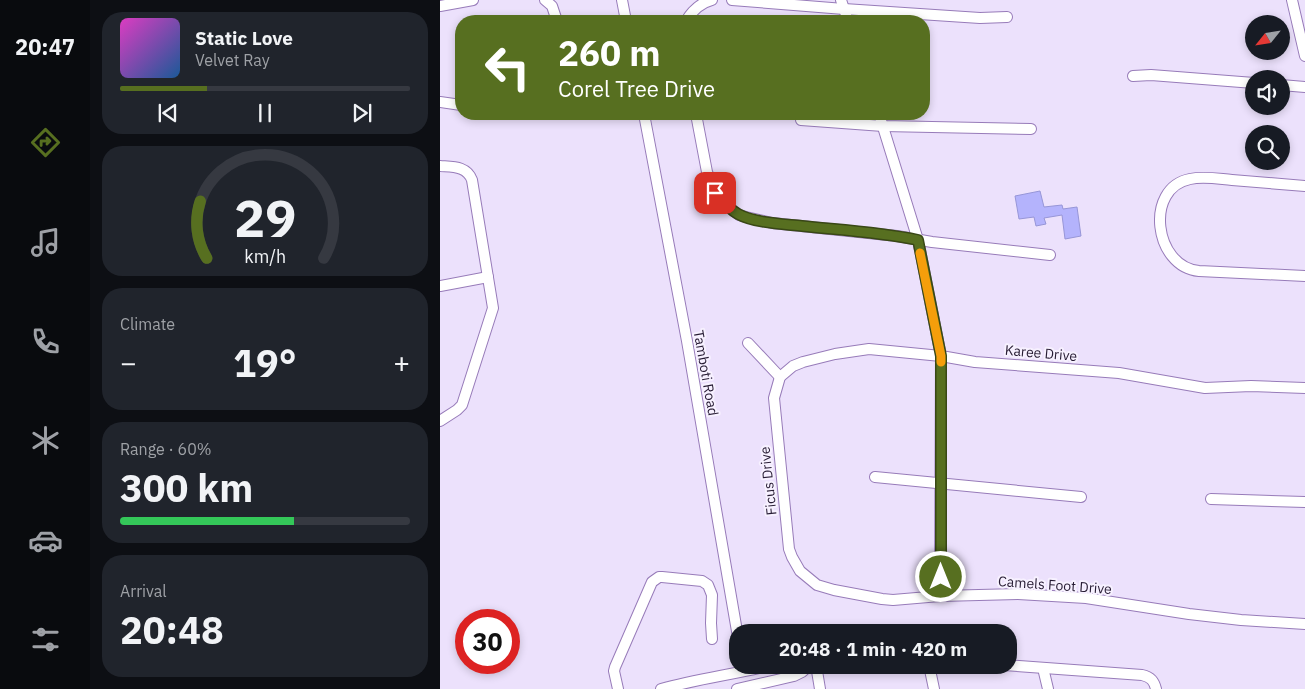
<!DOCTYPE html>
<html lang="en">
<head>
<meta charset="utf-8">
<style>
	body { margin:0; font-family:"IBM Plex Sans",sans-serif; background:#20242c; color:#f1f3f6; height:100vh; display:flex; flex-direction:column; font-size:19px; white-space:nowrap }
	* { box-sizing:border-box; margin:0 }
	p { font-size:16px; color:#9ea1a6 }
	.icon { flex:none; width:28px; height:28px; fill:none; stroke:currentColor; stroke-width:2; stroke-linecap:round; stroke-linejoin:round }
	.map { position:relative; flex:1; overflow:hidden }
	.drawer { display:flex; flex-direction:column; gap:12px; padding:12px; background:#0d0f14; width:350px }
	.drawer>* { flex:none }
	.banner { position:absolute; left:15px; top:15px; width:475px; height:105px; border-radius:20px; box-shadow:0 2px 8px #0003; background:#576f20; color:#fff; overflow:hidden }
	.needle { width:32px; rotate:240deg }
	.controls { position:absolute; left:805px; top:15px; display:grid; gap:10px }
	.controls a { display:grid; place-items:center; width:45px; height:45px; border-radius:50%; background:#171b24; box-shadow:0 2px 8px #0003; font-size:25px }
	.speed { position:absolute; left:15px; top:609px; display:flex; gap:10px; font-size:25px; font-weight:700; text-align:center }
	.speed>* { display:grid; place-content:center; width:65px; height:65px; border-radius:50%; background:#171b24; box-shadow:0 2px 8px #0003; line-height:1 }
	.speed .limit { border:8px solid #d22; background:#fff; color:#111 }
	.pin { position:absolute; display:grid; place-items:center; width:42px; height:42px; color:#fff; margin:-21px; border-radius:10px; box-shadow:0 2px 8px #0006 }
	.me { position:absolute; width:55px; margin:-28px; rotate:0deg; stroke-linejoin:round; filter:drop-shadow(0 0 4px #0008) }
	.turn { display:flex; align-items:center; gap:18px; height:105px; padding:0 20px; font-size:22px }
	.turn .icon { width:65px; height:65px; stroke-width:2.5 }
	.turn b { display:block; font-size:35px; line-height:42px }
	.big { font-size:38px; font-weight:800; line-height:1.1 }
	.drawer .tile { flex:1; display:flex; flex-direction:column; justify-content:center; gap:8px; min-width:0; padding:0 18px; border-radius:20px; background:#20242c }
	.drawer .dial { align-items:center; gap:0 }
	.dial svg { height:130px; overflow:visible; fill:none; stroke:#363941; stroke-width:7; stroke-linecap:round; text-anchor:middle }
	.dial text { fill:#f1f3f6; stroke:none }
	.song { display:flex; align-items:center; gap:15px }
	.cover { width:60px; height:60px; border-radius:8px; background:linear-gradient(135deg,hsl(310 70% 55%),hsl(210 70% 35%)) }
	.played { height:5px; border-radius:2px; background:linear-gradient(90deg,#576f20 30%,#363941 30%) }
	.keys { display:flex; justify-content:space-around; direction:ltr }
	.heat { display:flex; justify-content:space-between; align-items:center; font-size:28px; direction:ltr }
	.charge { height:8px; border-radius:4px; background:linear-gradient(90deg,#34c759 60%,#363941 0) }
	.trip { position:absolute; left:289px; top:624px; width:288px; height:50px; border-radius:20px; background:#171b24; box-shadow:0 2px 8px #0003; font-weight:800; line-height:50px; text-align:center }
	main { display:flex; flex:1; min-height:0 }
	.menu { display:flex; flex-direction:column; width:90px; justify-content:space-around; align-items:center; background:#090b0e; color:#9ea1a6 }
	.menu .icon { width:35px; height:35px }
	.menu .current { color:#576f20 }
	.menu b { font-size:22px; color:#f1f3f6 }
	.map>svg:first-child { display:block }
	.building { fill:#b4b3fc; stroke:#9796d7 }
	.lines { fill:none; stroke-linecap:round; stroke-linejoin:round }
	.street-casing { stroke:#977bb9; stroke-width:12 }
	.street { stroke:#fff; stroke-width:10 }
	.route-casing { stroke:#394815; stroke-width:12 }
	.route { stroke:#576f20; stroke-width:9 }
	.slow { stroke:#f59e0b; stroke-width:9 }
	.labels { text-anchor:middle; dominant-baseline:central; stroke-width:4; stroke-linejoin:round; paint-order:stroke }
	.street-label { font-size:14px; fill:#261b33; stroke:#f7f1ff }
</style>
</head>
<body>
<main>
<nav class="menu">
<b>20:47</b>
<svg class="icon current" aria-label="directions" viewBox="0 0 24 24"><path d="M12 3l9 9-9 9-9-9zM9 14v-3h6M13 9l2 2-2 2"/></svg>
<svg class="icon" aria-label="music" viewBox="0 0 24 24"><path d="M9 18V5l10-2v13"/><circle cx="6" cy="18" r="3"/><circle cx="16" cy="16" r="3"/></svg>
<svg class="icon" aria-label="phone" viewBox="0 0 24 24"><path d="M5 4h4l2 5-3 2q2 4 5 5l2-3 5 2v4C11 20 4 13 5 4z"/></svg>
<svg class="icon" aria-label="climate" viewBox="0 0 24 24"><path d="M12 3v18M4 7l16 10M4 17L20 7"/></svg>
<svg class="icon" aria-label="car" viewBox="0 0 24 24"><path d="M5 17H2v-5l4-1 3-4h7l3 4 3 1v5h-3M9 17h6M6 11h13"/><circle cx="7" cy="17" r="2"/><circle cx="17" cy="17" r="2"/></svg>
<svg class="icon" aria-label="filters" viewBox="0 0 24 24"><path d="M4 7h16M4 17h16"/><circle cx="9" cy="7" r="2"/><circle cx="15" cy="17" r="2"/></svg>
</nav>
<section class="drawer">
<div class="tile">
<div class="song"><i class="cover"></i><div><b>Static Love</b><p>Velvet Ray</p></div></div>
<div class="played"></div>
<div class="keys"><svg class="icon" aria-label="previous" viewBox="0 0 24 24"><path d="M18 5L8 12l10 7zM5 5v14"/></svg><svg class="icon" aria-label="pause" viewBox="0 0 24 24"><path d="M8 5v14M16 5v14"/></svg><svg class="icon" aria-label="next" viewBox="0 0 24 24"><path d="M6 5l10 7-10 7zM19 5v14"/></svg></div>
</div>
<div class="tile dial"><svg viewBox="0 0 100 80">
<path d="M14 69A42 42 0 1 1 86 69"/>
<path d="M14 69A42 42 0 0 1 10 34" stroke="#576f20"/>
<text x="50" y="56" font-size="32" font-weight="700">29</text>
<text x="50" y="72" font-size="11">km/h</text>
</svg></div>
<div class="tile"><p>Climate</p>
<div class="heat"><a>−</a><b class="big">19°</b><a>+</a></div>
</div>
<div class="tile"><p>Range · 60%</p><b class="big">300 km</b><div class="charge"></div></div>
<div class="tile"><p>Arrival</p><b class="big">20:48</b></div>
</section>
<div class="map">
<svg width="865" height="689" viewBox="0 0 865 689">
	<rect width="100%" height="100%" fill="#ece1fc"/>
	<!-- building -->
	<path class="building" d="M600 191 604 207 622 205 623 209 637 207 641 236 625 239 622 215 604 218 606 224 596 226 594 217 579 219 575 196Z"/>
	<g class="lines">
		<!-- street casing -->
		<g class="street-casing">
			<g id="street">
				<path d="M105 0 112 6 117 21"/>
				<path d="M182 0 186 21"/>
				<path d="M292 0 404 9 540 18 567 17"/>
				<path d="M401 0 408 21"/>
				<path d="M852 0 865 56"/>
				<path d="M0 6 33 0"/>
				<path d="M246 21C252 11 260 3 272 0"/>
				<path d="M693 76 711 75 814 83"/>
				<path d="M841 85 865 87"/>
				<path d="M0 102 21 105"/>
				<path d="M204 114 247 341 298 637"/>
				<path d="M256 114 267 172 272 185 275 193 282 202 299 215 306 217 332 223 457 236 492 242 610 255"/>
				<path d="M439 114 478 240 501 356 500 596"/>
				<path d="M361 120 443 126 591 129"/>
				<path d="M0 166C13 167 27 166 32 180L53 308 22 405 17 410 0 421"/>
				<path d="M865 186C841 184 817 182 792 180 779 179 764 176 750 179 704 188 714 267 759 271L865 276"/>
				<path d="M0 286 48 277"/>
				<path d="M308 343 340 377"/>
				<path d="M865 388 811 386 765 388 679 373 535 362 501 356 429 349 395 354 363 362 353 366 340 377 334 398 349 549 352 557 360 571 377 585 394 590 442 599 453 600 500 596 578 594 646 598 749 614 801 620 865 624"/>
				<path d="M435 477 641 497"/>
				<path d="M771 499 865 502"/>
				<path d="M376 665 380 689"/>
				<path d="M489 665 494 689"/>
				<path d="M564 665 702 675C711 677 714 681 716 689"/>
				<path d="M603 668 608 689"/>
				<path d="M178 689 174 671 175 667 212 582 219 577H222L262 581 268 585 272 595 271 623 272 639"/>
				<path d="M221 689C258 679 296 674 332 665"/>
				<path d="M297 689 354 676 362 672 370 665"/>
			</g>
		</g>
		<!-- street -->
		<use href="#street" class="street"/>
	</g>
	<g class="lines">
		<!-- route casing -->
		<g class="route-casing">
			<path id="route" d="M275 193C282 201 289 209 298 214 314 223 344 224 362 226 401 230 440 232 478 240L501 356V577"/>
		</g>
		<!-- route -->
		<use href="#route" class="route"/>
		<!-- slow -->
		<path class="slow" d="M480 253 501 356V362"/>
	</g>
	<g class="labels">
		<!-- street labels -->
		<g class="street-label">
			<text transform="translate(601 353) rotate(5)">Karee Drive</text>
			<text transform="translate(266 373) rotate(80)">Tamboti Road</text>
			<text transform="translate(328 481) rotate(-96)">Ficus Drive</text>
			<text transform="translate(615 585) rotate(4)">Camels Foot Drive</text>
		</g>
	</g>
</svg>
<div class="controls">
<a><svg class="needle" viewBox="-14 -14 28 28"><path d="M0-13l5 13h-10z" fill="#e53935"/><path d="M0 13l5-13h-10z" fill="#9ea1a6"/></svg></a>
<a><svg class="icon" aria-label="sound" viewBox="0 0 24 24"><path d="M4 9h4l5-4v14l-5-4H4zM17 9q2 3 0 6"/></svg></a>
<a><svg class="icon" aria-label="search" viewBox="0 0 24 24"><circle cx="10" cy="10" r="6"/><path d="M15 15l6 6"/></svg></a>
</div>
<div class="speed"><div class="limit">30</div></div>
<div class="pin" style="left:275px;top:193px;background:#d93025"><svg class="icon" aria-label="arrive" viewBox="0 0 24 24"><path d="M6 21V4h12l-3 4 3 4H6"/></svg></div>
<svg class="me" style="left:501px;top:577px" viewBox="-20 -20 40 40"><circle r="17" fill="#576f20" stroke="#fff" stroke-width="3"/><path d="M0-11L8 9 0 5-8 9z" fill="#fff"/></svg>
<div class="trip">20:48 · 1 min · 420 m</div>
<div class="banner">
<div class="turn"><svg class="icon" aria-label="left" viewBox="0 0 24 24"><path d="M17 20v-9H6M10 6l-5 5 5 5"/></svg><div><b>260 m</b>Corel Tree Drive</div></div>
</div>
</div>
</main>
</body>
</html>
